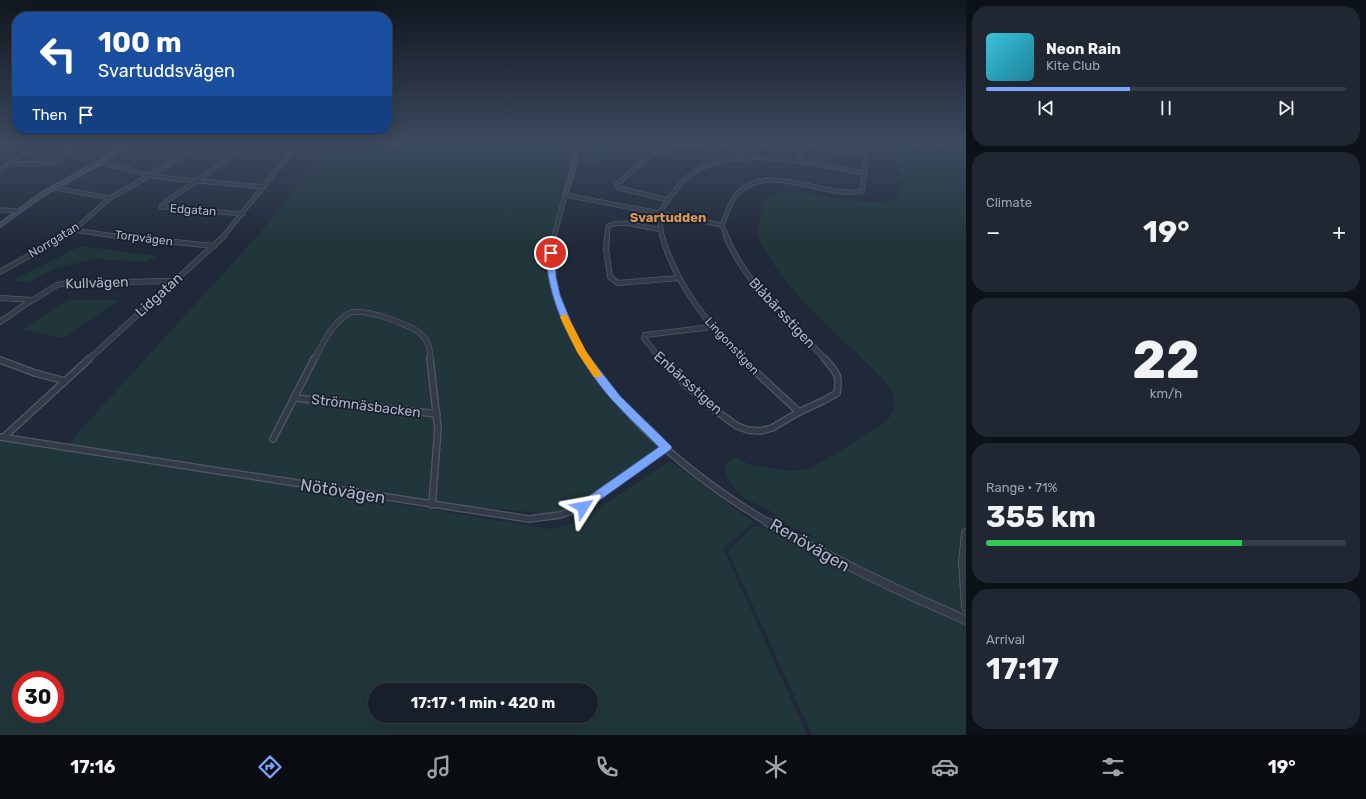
<!DOCTYPE html>
<html lang="en">
<head>
<meta charset="utf-8">
<style>
	body { margin:0; font-family:Rubik,sans-serif; background:#202733; color:#f1f3f6; height:100vh; display:flex; flex-direction:column; font-size:15px; white-space:nowrap }
	* { box-sizing:border-box; margin:0 }
	p { font-size:13px; color:#9ea2a9 }
	.icon { flex:none; width:22px; height:22px; fill:none; stroke:currentColor; stroke-width:2; stroke-linecap:round; stroke-linejoin:round }
	.map { position:relative; flex:1; overflow:hidden }
	.side { display:flex; flex-direction:column; gap:6px; padding:6px; background:#0d1118; width:400px }
	.side>* { flex:none }
	.top-card { position:absolute; left:12px; top:12px; width:380px; height:122px; border-radius:16px; box-shadow:0 4px 16px #0002,0 0 0 1px #363d47; background:#1a4fa0; color:#fff; overflow:hidden }
	.speed { position:absolute; left:12px; top:671px; display:flex; gap:8px; font-size:20px; font-weight:700; text-align:center }
	.speed>* { display:grid; place-content:center; width:52px; height:52px; border-radius:50%; background:#171f2b; box-shadow:0 4px 16px #0002,0 0 0 1px #363d47; line-height:1 }
	.speed .limit { border:6px solid #d22; background:#fff; color:#111 }
	.pin { position:absolute; display:grid; place-items:center; width:34px; height:34px; color:#fff; margin:-17px; border:2px solid #fff; border-radius:50%; box-shadow:0 1px 4px #0007 }
	.me { position:absolute; width:44px; margin:-22px; rotate:56deg; stroke-linejoin:round; filter:drop-shadow(0 0 3px #0008) }
	.turn { display:flex; align-items:center; gap:14px; height:84px; padding:0 20px; font-size:18px }
	.turn .icon { width:52px; height:52px; stroke-width:2.5 }
	.turn b { display:block; font-size:28px; line-height:34px }
	.then { display:flex; align-items:center; height:38px; padding:0 20px; background:#0003; gap:8px; font-size:15px }
	.big { font-size:30px; font-weight:700; line-height:1.1 }
	.side .card { flex:1; display:flex; flex-direction:column; justify-content:center; gap:6px; min-width:0; padding:0 14px; border-radius:16px; background:#202733 }
	.side .dial { align-items:center; gap:0 }
	.dial b { font-size:52px; line-height:1 }
	.song { display:flex; align-items:center; gap:12px }
	.cover { width:48px; height:48px; border-radius:6px; background:linear-gradient(135deg,hsl(190 70% 55%),hsl(190 70% 35%)) }
	.played { height:4px; border-radius:2px; background:linear-gradient(90deg,#7aa5fe 40%,#363d47 40%) }
	.keys { display:flex; justify-content:space-around; direction:ltr }
	.heat { display:flex; justify-content:space-between; align-items:center; font-size:22px; direction:ltr }
	.charge { height:6px; border-radius:3px; background:linear-gradient(90deg,#34c759 71%,#363d47 0) }
	.trip { position:absolute; left:368px; top:683px; width:230px; height:40px; border-radius:20px; background:#171f2b; box-shadow:0 4px 16px #0002,0 0 0 1px #363d47; font-weight:700; line-height:40px; text-align:center }
	.tab-bar { display:flex; height:64px; justify-content:space-around; align-items:center; background:#090c11; color:#9ea2a9 }
	.tab-bar .icon { width:28px; height:28px }
	.tab-bar .selected { color:#7aa5fe }
	.tab-bar b { font-size:18px; color:#f1f3f6 }
	main { display:flex; flex:1; min-height:0 }
	.map>svg:first-child { display:block }
	.green { fill:#21363a; fill-rule:evenodd }
	.water { fill:#2f4060 }
	.building { fill:#3b4659; stroke:#1a2230 }
	.lines { fill:none; stroke-linecap:round; stroke-linejoin:round }
	.street-far3-casing { stroke:#505867; stroke-width:5 }
	.street-far2-casing { stroke:#505867; stroke-width:6 }
	.street-far1-casing { stroke:#505867; stroke-width:8 }
	.street-casing { stroke:#505867; stroke-width:10 }
	.secondary-casing { stroke:#505867; stroke-width:2 }
	.street-far3 { stroke:#333b49; stroke-width:3.5 }
	.street-far2 { stroke:#333b49; stroke-width:4.5 }
	.street-far1 { stroke:#333b49; stroke-width:5.5 }
	.street { stroke:#333b49; stroke-width:8 }
	.secondary { fill:#40495d; fill-rule:evenodd }
	.route { fill:#7aa5fe; stroke:#4f6ba5 }
	.slow { fill:#f59e0b }
	.labels { text-anchor:middle; dominant-baseline:central; stroke-width:3.5; stroke-linejoin:round; paint-order:stroke }
	.far-street-label { font-size:12px; fill:#adb5c6; stroke:#18202e }
	.far-neighbourhood-label { font-size:13px; font-weight:bold; fill:#d99655; stroke:#18202e }
	.street-label { font-size:14px; fill:#adb5c6; stroke:#18202e }
	.near-street-label { font-size:17px; fill:#adb5c6; stroke:#18202e }
</style>
</head>
<body>
<main>
<div class="map">
<svg width="966" height="735" viewBox="0 0 966 735">
	<rect width="100%" height="100%" fill="#1f2939"/>
	<!-- green -->
	<g class="green">
		<path d="M332 142H633L607 155 595 167 577 165 580 151 578 144 554 233 553 285 572 334 613 392 669 447 582 504 567 511 551 514 433 503 325 484 67 445 261 232Z"/>
		<path d="M855 142H886L893 145 903 143 929 153V150L943 147 966 155V735H812L728 551 754 526 818 538C809 534 798 531 789 526 782 522 776 515 770 511 762 506 752 503 745 498 734 490 714 465 735 457L750 465 790 471 808 469 827 459 886 422 895 409C894 404 894 396 892 391 888 383 875 371 868 364 833 329 793 298 768 255 765 250 759 243 758 237 757 231 761 206 764 201 780 172 893 227 903 187 904 181 902 174 900 169 894 146 875 146 855 142Z"/>
		<path d="M80 246 157 256 146 262 95 259 57 268 27 283 13 280Z"/>
		<path d="M68 300H119L63 338 21 330Z"/>
		<path d="M0 436 73 450 550 529 576 523 670 461 754 522 723 548 807 735H0ZM21 680H55V714H21ZM375 690H591V716H375Z"/>
	</g>
	<!-- water -->
	<path class="water" d="M904 142H966V155L943 147 924 150Z"/>
	<!-- building -->
	<path class="building" d="M62 142H72L70 144H76L67 150 49 151Z"/>
	<g class="lines">
		<!-- street-far3 casing -->
		<g class="street-far3-casing">
			<g id="street-far3">
				<path d="M380 142 382 146H397"/>
				<path d="M726 142 746 159"/>
				<path d="M77 147 121 149"/>
				<path d="M99 163 129 169 142 174 167 178 264 187"/>
				<path d="M9 164 53 163 84 142"/>
				<path d="M0 170 42 142"/>
				<path d="M55 188 110 198"/>
				<path d="M668 200 619 188 617 184 648 157 683 144 700 142"/>
				<path d="M0 210 18 211"/>
				<path d="M243 214 161 207 164 203 253 142"/>
				<path d="M74 230 121 237"/>
				<path d="M62 237 74 230 110 198 207 142"/>
				<path d="M223 237 279 167 302 142"/>
				<path d="M554 237 565 195 722 225"/>
				<path d="M607 237 608 226 613 224 626 223 661 230"/>
				<path d="M662 237 659 213C669 199 678 183 693 173 737 143 815 164 864 173"/>
				<path d="M727 237 722 225C727 214 730 200 739 192 771 162 825 199 862 191L866 158 860 154 802 145 799 146 801 162"/>
			</g>
		</g>
		<!-- street-far2 casing -->
		<g class="street-far2-casing">
			<g id="street-far2">
				<path d="M116 236 214 246"/>
				<path d="M554 236C546 283 562 321 588 360"/>
				<path d="M607 236 606 249 610 277 618 283 679 278"/>
				<path d="M662 236C676 285 708 324 743 360"/>
				<path d="M726 236C747 287 790 320 826 360"/>
				<path d="M0 272 64 236"/>
				<path d="M0 298 33 300 57 285 67 283 174 281"/>
				<path d="M0 322 32 300"/>
				<path d="M88 360 224 236"/>
				<path d="M314 360C322 345 332 323 348 314 361 306 413 325 422 335 429 342 430 351 431 360"/>
				<path d="M661 360 644 338 645 335 712 327"/>
			</g>
		</g>
		<!-- street-far1 casing -->
		<g class="street-far1-casing">
			<g id="street-far1">
				<path d="M430 359 438 429 432 505"/>
				<path d="M587 359C630 426 701 483 769 523"/>
				<path d="M660 359 686 385 715 410 737 426 748 430 761 431 772 428 799 412 823 401 837 393C840 375 837 373 825 359"/>
				<path d="M742 359 799 412"/>
				<path d="M0 360 35 373 65 381"/>
				<path d="M296 398 437 414"/>
				<path d="M0 437 529 519 560 515 583 507 666 447"/>
				<path d="M4 437 89 359"/>
				<path d="M273 439 314 359"/>
			</g>
		</g>
		<!-- street casing -->
		<g class="street-casing">
			<g id="street">
				<path d="M767 522C832 559 897 591 966 620"/>
				<path d="M966 533 963 562 966 607"/>
			</g>
		</g>
		<!-- secondary casing -->
		<g class="secondary-casing">
			<g id="secondary">
				<path d="M10 142H14L0 151V148Z"/>
				<path d="M129 142H134L101 164 46 194 0 227V223L42 192 97 162Z"/>
				<path d="M572 142H576C580 161 573 177 567 195L565 196 563 195C568 178 575 161 572 142Z"/>
			</g>
		</g>
		<!-- street-far3 -->
		<use href="#street-far3" class="street-far3"/>
		<!-- street-far2 -->
		<use href="#street-far2" class="street-far2"/>
		<!-- street-far1 -->
		<use href="#street-far1" class="street-far1"/>
		<!-- street -->
		<use href="#street" class="street"/>
		<!-- secondary -->
		<use href="#secondary" class="secondary"/>
	</g>
	<!-- sky -->
	<linearGradient id="sky" x2="0" y2="1"><stop stop-color="#11171f"/><stop offset="0.58" stop-color="#3c495f"/><stop offset="1" stop-color="#3c495f" stop-opacity="0"/></linearGradient>
	<rect width="966" height="245" fill="url(#sky)"/>
	<!-- route -->
	<path class="route" d="M549 251H554L555 253 556 277 560 295 571 322 585 351 620 396 672 447 670 450 583 512 579 510 577 507 579 503 659 447C644 432 628 417 614 402 586 371 559 325 550 284 548 275 545 260 549 251Z"/>
	<!-- slow -->
	<path class="slow" d="M564 314 568 317 586 351 602 375 600 377H594L577 352 560 317Z"/>
	<g class="labels">
		<!-- far-street labels -->
		<g class="far-street-label">
			<text transform="translate(193 210) rotate(4)">Edgatan</text>
			<text transform="translate(144 238) rotate(7)">Torpvägen</text>
			<text transform="translate(54 240) rotate(-31)">Norrgatan</text>
			<text transform="translate(732 346) rotate(47)">Lingonstigen</text>
		</g>
		<!-- far-neighbourhood labels -->
		<g class="far-neighbourhood-label">
			<text x="668" y="217">Svartudden</text>
		</g>
		<!-- street labels -->
		<g class="street-label">
			<text transform="translate(97 283) rotate(-2)">Kullvägen</text>
			<text transform="translate(159 295) rotate(-42)">Lidgatan</text>
			<text transform="translate(782 313) rotate(47)">Blåbärsstigen</text>
			<text transform="translate(688 383) rotate(42)">Enbärsstigen</text>
			<text transform="translate(366 406) rotate(7)">Strömnäsbacken</text>
		</g>
		<!-- near-street labels -->
		<g class="near-street-label">
			<text transform="translate(343 491) rotate(9)">Nötövägen</text>
			<text transform="translate(810 545) rotate(30)">Renövägen</text>
		</g>
	</g>
</svg>
<div class="speed"><div class="limit">30</div></div>
<div class="pin" style="left:551px;top:253px;background:#d93025"><svg class="icon" aria-label="arrive" viewBox="0 0 24 24"><path d="M6 21V4h12l-3 4 3 4H6"/></svg></div>
<svg class="me" style="left:583px;top:507px" viewBox="-20 -20 40 40"><path d="M0-17L14 15 0 8-14 15z" fill="#7aa5fe" stroke="#fff" stroke-width="4"/></svg>
<div class="trip">17:17 · 1 min · 420 m</div>
<div class="top-card">
<div class="turn"><svg class="icon" aria-label="left" viewBox="0 0 24 24"><path d="M17 20v-9H6M10 6l-5 5 5 5"/></svg><div><b>100 m</b>Svartuddsvägen</div></div>
<div class="then">Then<svg class="icon" aria-label="arrive" viewBox="0 0 24 24"><path d="M6 21V4h12l-3 4 3 4H6"/></svg></div>
</div>
</div>
<section class="side">
<div class="card">
<div class="song"><i class="cover"></i><div><b>Neon Rain</b><p>Kite Club</p></div></div>
<div class="played"></div>
<div class="keys"><svg class="icon" aria-label="previous" viewBox="0 0 24 24"><path d="M18 5L8 12l10 7zM5 5v14"/></svg><svg class="icon" aria-label="pause" viewBox="0 0 24 24"><path d="M8 5v14M16 5v14"/></svg><svg class="icon" aria-label="next" viewBox="0 0 24 24"><path d="M6 5l10 7-10 7zM19 5v14"/></svg></div>
</div>
<div class="card"><p>Climate</p>
<div class="heat"><a>−</a><b class="big">19°</b><a>+</a></div>
</div>
<div class="card dial"><b>22</b><p>km/h</p></div>
<div class="card"><p>Range · 71%</p><b class="big">355 km</b><div class="charge"></div></div>
<div class="card"><p>Arrival</p><b class="big">17:17</b></div>
</section>
</main>
<nav class="tab-bar">
<b>17:16</b>
<svg class="icon selected" aria-label="directions" viewBox="0 0 24 24"><path d="M12 3l9 9-9 9-9-9zM9 14v-3h6M13 9l2 2-2 2"/></svg>
<svg class="icon" aria-label="music" viewBox="0 0 24 24"><path d="M9 18V5l10-2v13"/><circle cx="6" cy="18" r="3"/><circle cx="16" cy="16" r="3"/></svg>
<svg class="icon" aria-label="phone" viewBox="0 0 24 24"><path d="M5 4h4l2 5-3 2q2 4 5 5l2-3 5 2v4C11 20 4 13 5 4z"/></svg>
<svg class="icon" aria-label="climate" viewBox="0 0 24 24"><path d="M12 3v18M4 7l16 10M4 17L20 7"/></svg>
<svg class="icon" aria-label="car" viewBox="0 0 24 24"><path d="M5 17H2v-5l4-1 3-4h7l3 4 3 1v5h-3M9 17h6M6 11h13"/><circle cx="7" cy="17" r="2"/><circle cx="17" cy="17" r="2"/></svg>
<svg class="icon" aria-label="filters" viewBox="0 0 24 24"><path d="M4 7h16M4 17h16"/><circle cx="9" cy="7" r="2"/><circle cx="15" cy="17" r="2"/></svg>
<b>19°</b>
</nav>
</body>
</html>
